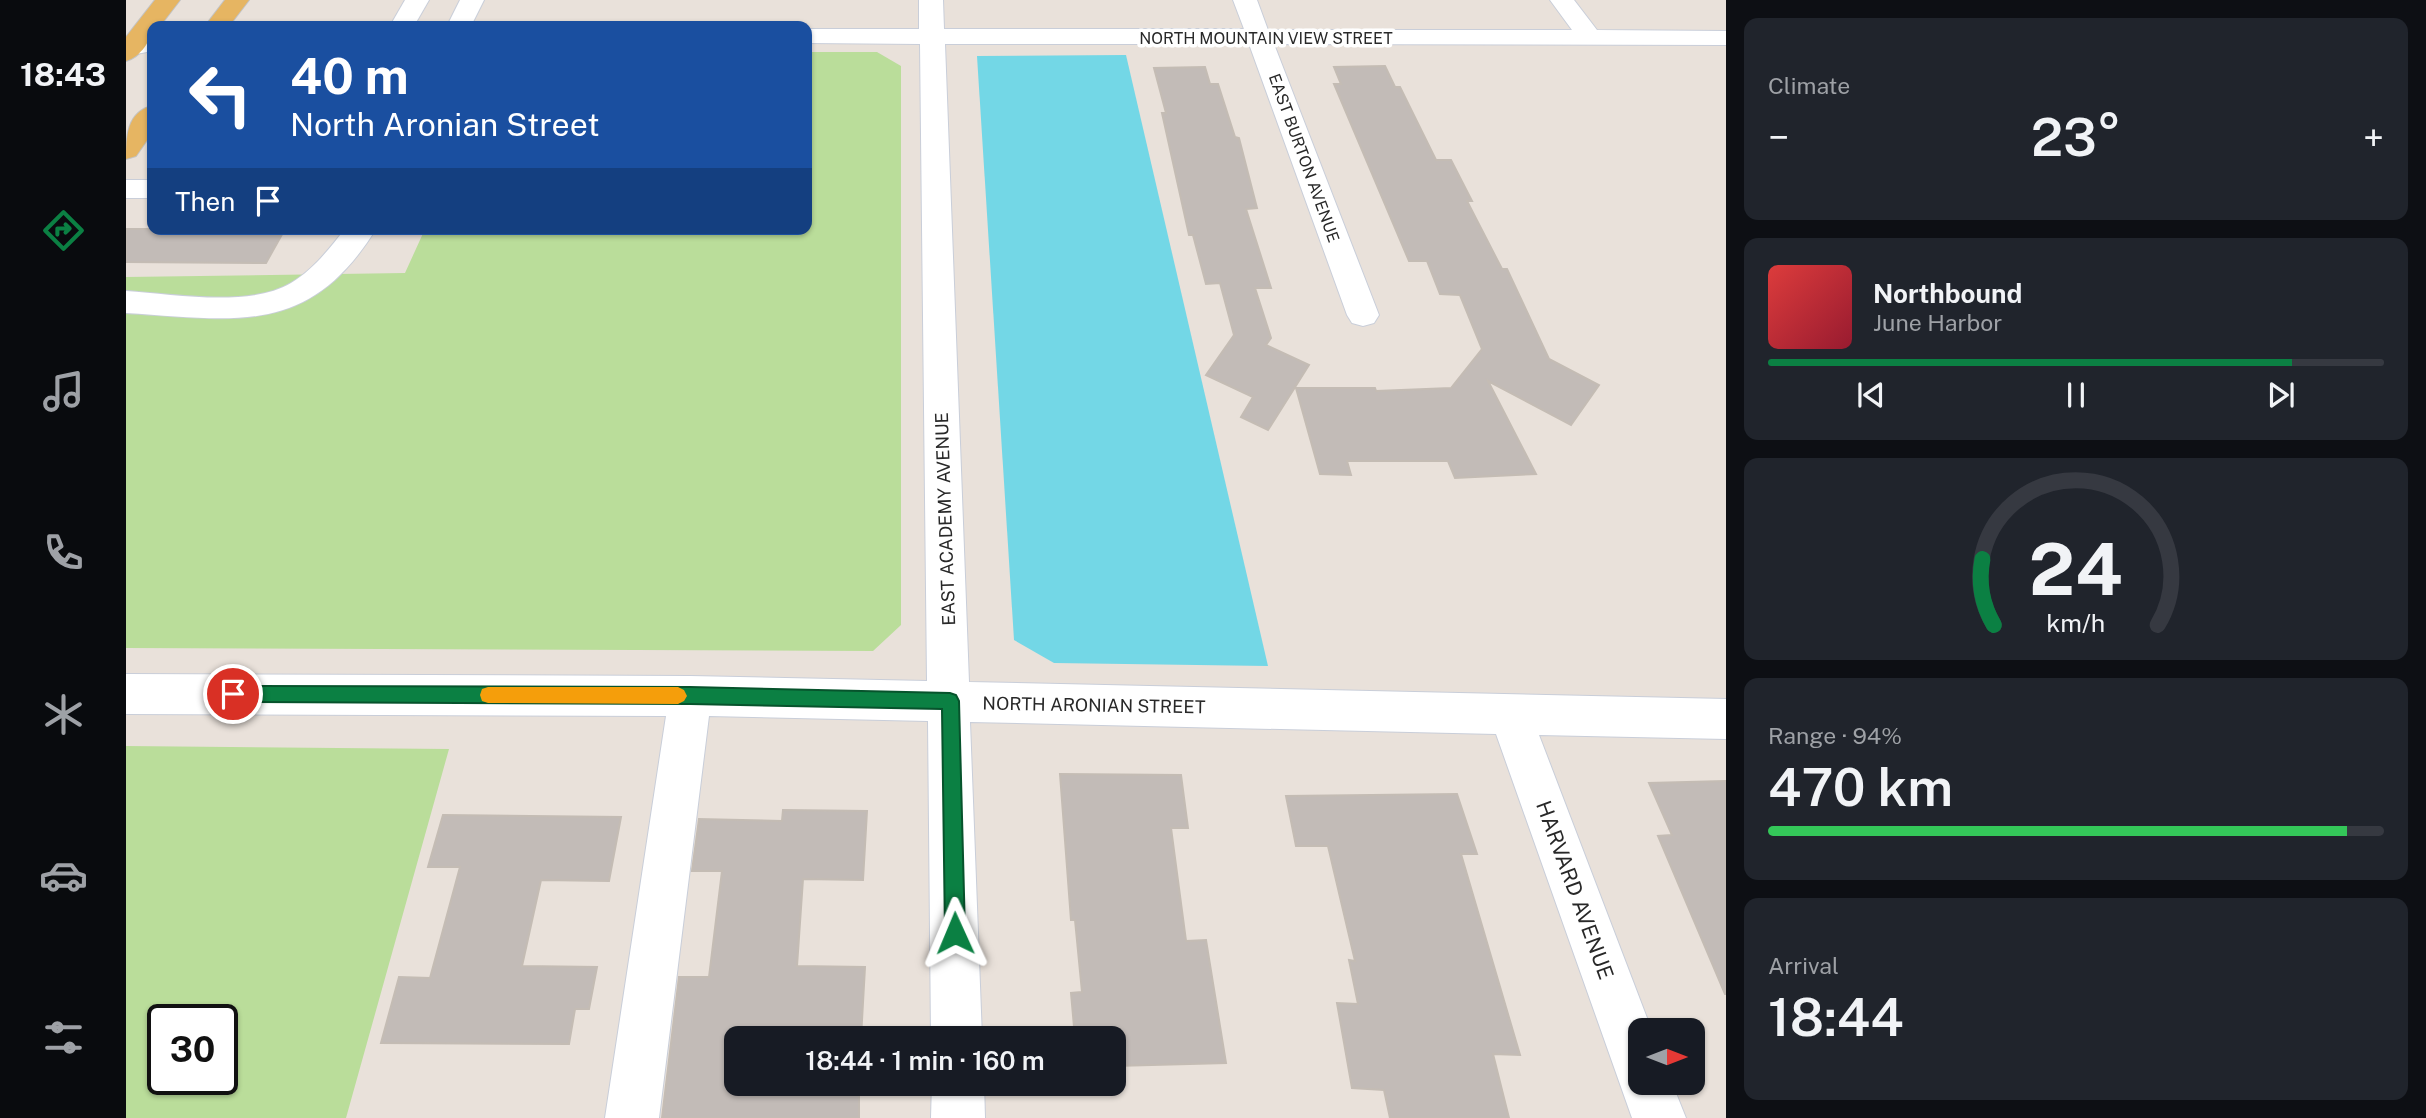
<!DOCTYPE html>
<html lang="en">
<head>
<meta charset="utf-8">
<style>
	body { margin:0; font-family:"Public Sans",sans-serif; background:#20242c; color:#f1f3f6; height:100vh; display:flex; flex-direction:column; font-size:26px; white-space:nowrap }
	* { box-sizing:border-box; margin:0 }
	p { font-size:23px; color:#9ea1a6 }
	.icon { flex:none; width:38px; height:38px; fill:none; stroke:currentColor; stroke-width:2; stroke-linecap:round; stroke-linejoin:round }
	.map { position:relative; flex:1; overflow:hidden }
	.side { display:flex; flex-direction:column; gap:18px; padding:18px; background:#0d0f14; width:700px }
	.side>* { flex:none }
	.hud { position:absolute; left:21px; top:21px; width:665px; height:214px; border-radius:14px; box-shadow:0 2px 5px #0004; background:#1a4fa0; color:#fff; overflow:hidden }
	.needle { width:46px; rotate:90deg }
	.buttons { position:absolute; left:1502px; top:1018px; display:grid; gap:14px }
	.buttons a { display:grid; place-items:center; width:77px; height:77px; border-radius:14px; background:#171b24; box-shadow:0 2px 5px #0004; font-size:35px }
	.speed { position:absolute; left:21px; top:1004px; display:flex; gap:14px; font-size:35px; font-weight:700; text-align:center }
	.speed>* { display:grid; place-content:center; width:91px; height:91px; border-radius:50%; background:#171b24; box-shadow:0 2px 5px #0004; line-height:1 }
	.speed .limit { border:4px solid #111; border-radius:10px; background:#fff; color:#111 }
	.pin { position:absolute; display:grid; place-items:center; width:60px; height:60px; color:#fff; margin:-30px; border:4px solid #fff; border-radius:50%; box-shadow:0 2px 7px #0007 }
	.me { position:absolute; width:77px; margin:-38px; rotate:359deg; stroke-linejoin:round; filter:drop-shadow(0 0 5px #0008) }
	.turn { display:flex; align-items:center; gap:24px; height:147px; padding:0 28px; font-size:32px }
	.turn .icon { width:91px; height:91px; stroke-width:2.5 }
	.turn b { display:block; font-size:49px; line-height:60px }
	.then { display:flex; align-items:center; height:66px; padding:0 28px; background:#0003; gap:14px; font-size:26px }
	.big { font-size:52px; font-weight:600; line-height:1.1 }
	.side .tile { flex:1; display:flex; flex-direction:column; justify-content:center; gap:10px; min-width:0; padding:0 24px; border-radius:14px; background:#20242c }
	.side .dial { align-items:center; gap:0 }
	.dial svg { height:182px; overflow:visible; fill:none; stroke:#363941; stroke-width:7; stroke-linecap:round; text-anchor:middle }
	.dial text { fill:#f1f3f6; stroke:none }
	.song { display:flex; align-items:center; gap:21px }
	.cover { width:84px; height:84px; border-radius:10px; background:linear-gradient(135deg,hsl(0 70% 55%),hsl(350 70% 35%)) }
	.played { height:7px; border-radius:4px; background:linear-gradient(90deg,#0b8043 85%,#363941 85%) }
	.keys { display:flex; justify-content:space-around; direction:ltr }
	.heat { display:flex; justify-content:space-between; align-items:center; font-size:38px; direction:ltr }
	.charge { height:10px; border-radius:5px; background:linear-gradient(90deg,#34c759 94%,#363941 0) }
	.trip { position:absolute; left:598px; top:1026px; width:402px; height:70px; border-radius:14px; background:#171b24; box-shadow:0 2px 5px #0004; font-weight:600; line-height:70px; text-align:center }
	main { display:flex; flex:1; min-height:0 }
	.dock { display:flex; flex-direction:column; width:126px; justify-content:space-around; align-items:center; background:#090b0e; color:#9ea1a6 }
	.dock .icon { width:49px; height:49px }
	.dock .on { color:#0b8043 }
	.dock b { font-size:32px; color:#f1f3f6 }
	.map>svg:first-child { display:block }
	.green { fill:#badd9a; fill-rule:evenodd }
	.water { fill:#73d7e6 }
	.building { fill:#c2bbb7; stroke:#c4bcb4; stroke-width:2 }
	.lines { fill:none; stroke-linecap:round; stroke-linejoin:round }
	.minor-casing { stroke:#c9ced9; stroke-width:2 }
	.major-casing { stroke:#c3c3c3; stroke-width:2 }
	.minor { fill:#fff; fill-rule:evenodd }
	.major { fill:#e6b562; fill-rule:evenodd }
	.route { fill:#0b8043; stroke:#07532c; stroke-width:2 }
	.slow { fill:#f59e0b }
	.labels { text-anchor:middle; dominant-baseline:central; stroke-width:7; stroke-linejoin:round; paint-order:stroke }
	.far-street-label { font-size:16px; fill:#282828; stroke:#fff }
	.street-label { font-size:18px; fill:#282828; stroke:#fff }
	.near-street-label { font-size:21px; fill:#282828; stroke:#fff }
</style>
</head>
<body>
<main>
<nav class="dock">
<b>18:43</b>
<svg class="icon on" aria-label="directions" viewBox="0 0 24 24"><path d="M12 3l9 9-9 9-9-9zM9 14v-3h6M13 9l2 2-2 2"/></svg>
<svg class="icon" aria-label="music" viewBox="0 0 24 24"><path d="M9 18V5l10-2v13"/><circle cx="6" cy="18" r="3"/><circle cx="16" cy="16" r="3"/></svg>
<svg class="icon" aria-label="phone" viewBox="0 0 24 24"><path d="M5 4h4l2 5-3 2q2 4 5 5l2-3 5 2v4C11 20 4 13 5 4z"/></svg>
<svg class="icon" aria-label="climate" viewBox="0 0 24 24"><path d="M12 3v18M4 7l16 10M4 17L20 7"/></svg>
<svg class="icon" aria-label="car" viewBox="0 0 24 24"><path d="M5 17H2v-5l4-1 3-4h7l3 4 3 1v5h-3M9 17h6M6 11h13"/><circle cx="7" cy="17" r="2"/><circle cx="17" cy="17" r="2"/></svg>
<svg class="icon" aria-label="filters" viewBox="0 0 24 24"><path d="M4 7h16M4 17h16"/><circle cx="9" cy="7" r="2"/><circle cx="15" cy="17" r="2"/></svg>
</nav>
<div class="map">
<svg width="1600" height="1118" viewBox="0 0 1600 1118">
	<rect width="100%" height="100%" fill="#e9e1da"/>
	<!-- green -->
	<g class="green">
		<path d="M681 52H751L775 66V625L747 651 0 648V277L279 273 299 229H681Z"/>
		<path d="M0 746 323 749 220 1118H0ZM37 1020H96V1080H37Z"/>
	</g>
	<!-- water -->
	<path class="water" d="M1000 55 1142 666 928 663 888 640 851 56Z"/>
	<!-- building -->
	<g class="building">
		<path d="M1259 66 1269 87H1274L1310 160H1325L1346 201H1341L1376 269H1381L1423 359 1473 385 1445 425 1362 381 1410 474 1329 478 1322 461H1221L1225 475 1194 474 1170 388H1249L1250 391 1325 388 1356 349 1334 295 1314 294 1301 261H1283L1208 84H1215L1208 67Z"/>
		<path d="M1079 67 1084 84H1092L1109 137 1113 138 1131 208 1120 209 1145 288H1129L1145 338 1140 345 1183 365 1142 430 1115 417 1127 397 1080 375 1108 335 1094 283 1080 284 1067 235H1063L1036 113H1040L1028 68Z"/>
		<path d="M0 229H159L140 263 0 262Z"/>
		<path d="M934 774 1055 775 1062 828H1045L1060 941 1080 940 1100 1063 989 1066V1038H949L945 993 956 992 949 920H945Z"/>
		<path d="M1600 781V994H1599L1532 836 1546 835 1523 783Z"/>
		<path d="M1331 794 1351 854H1335L1394 1055 1367 1054 1383 1118H1264L1258 1090 1226 1088 1211 1003 1232 1004 1223 960 1229 961 1202 846H1170L1160 796Z"/>
		<path d="M657 810 741 811 737 880 677 879 671 966 739 967 735 1038H611V1083H733V1118H536L553 977H583L596 871H566L573 819 656 821Z"/>
		<path d="M317 815 495 817 483 881 415 880 396 966 471 967 463 1009H449L443 1044 255 1043 273 977 304 978 334 867H302Z"/>
	</g>
	<g class="lines">
		<!-- minor casing -->
		<g class="minor-casing">
			<g id="minor">
				<path d="M279 0H303L288 26H264Z"/>
				<path d="M334 0H358L345 26H321Z"/>
				<path d="M793 0H817L818 29H1118L1107 0H1131L1142 30H1446L1424 0H1448L1471 30 1600 31V45L1148 44 1253 315 1248 323 1237 326 1226 323 1221 315 1123 44H819L843 682 1600 699V739L1413 735 1526 1031H1514V1083H1546L1560 1118H1506L1370 734 844 722 856 1038H805L802 721 583 716 533 1118H479L540 716 0 714V674L564 676 801 681 794 44 681 43V29H793Z"/>
				<path d="M26 36V51L0 56V40Z"/>
				<rect x="0" y="180" width="26" height="18"/>
				<path d="M219 229H250C183 337 111 320 0 313V291C48 294 123 308 165 283 187 270 203 249 219 229Z"/>
				<path d="M806 1083H858L859 1118H805Z"/>
			</g>
		</g>
		<!-- major casing -->
		<g class="major-casing">
			<g id="major">
				<path d="M29 0H54L34 26H26C26 41 14 57 0 61V37Z"/>
				<path d="M99 0H123L103 26H79Z"/>
				<path d="M26 106V133L10 156 0 159C0 137 1 112 26 106Z"/>
			</g>
		</g>
		<!-- minor -->
		<use href="#minor" class="minor"/>
		<!-- major -->
		<use href="#major" class="major"/>
	</g>
	<!-- route -->
	<path class="route" d="M107 686 564 687 824 693 830 695 833 701 839 933 836 940 829 943 822 940 819 933 816 709 564 704 107 702 101 700 99 694 101 688Z"/>
	<!-- slow -->
	<path class="slow" d="M362 687H552L558 690 561 696 558 701 552 704 362 703 356 701 354 695 356 689Z"/>
	<g class="labels">
		<!-- far-street labels -->
		<g class="far-street-label">
			<text x="1140" y="38">NORTH MOUNTAIN VIEW STREET</text>
			<text transform="translate(1178 158) rotate(70)">EAST BURTON AVENUE</text>
		</g>
		<!-- street labels -->
		<g class="street-label">
			<text transform="translate(819 519) rotate(-92)">EAST ACADEMY AVENUE</text>
			<text transform="translate(968 705) rotate(1)">NORTH ARONIAN STREET</text>
		</g>
		<!-- near-street labels -->
		<g class="near-street-label">
			<text transform="translate(1449 890) rotate(70)">HARVARD AVENUE</text>
		</g>
	</g>
</svg>
<div class="buttons">
<a><svg class="needle" viewBox="-14 -14 28 28"><path d="M0-13l5 13h-10z" fill="#e53935"/><path d="M0 13l5-13h-10z" fill="#9ea1a6"/></svg></a>
</div>
<div class="speed"><div class="limit">30</div></div>
<div class="pin" style="left:107px;top:694px;background:#d93025"><svg class="icon" aria-label="arrive" viewBox="0 0 24 24"><path d="M6 21V4h12l-3 4 3 4H6"/></svg></div>
<svg class="me" style="left:829px;top:933px" viewBox="-20 -20 40 40"><path d="M0-17L14 15 0 8-14 15z" fill="#0b8043" stroke="#fff" stroke-width="4"/></svg>
<div class="trip">18:44 · 1 min · 160 m</div>
<div class="hud">
<div class="turn"><svg class="icon" aria-label="left" viewBox="0 0 24 24"><path d="M17 20v-9H6M10 6l-5 5 5 5"/></svg><div><b>40 m</b>North Aronian Street</div></div>
<div class="then">Then<svg class="icon" aria-label="arrive" viewBox="0 0 24 24"><path d="M6 21V4h12l-3 4 3 4H6"/></svg></div>
</div>
</div>
<section class="side">
<div class="tile"><p>Climate</p>
<div class="heat"><a>−</a><b class="big">23°</b><a>+</a></div>
</div>
<div class="tile">
<div class="song"><i class="cover"></i><div><b>Northbound</b><p>June Harbor</p></div></div>
<div class="played"></div>
<div class="keys"><svg class="icon" aria-label="previous" viewBox="0 0 24 24"><path d="M18 5L8 12l10 7zM5 5v14"/></svg><svg class="icon" aria-label="pause" viewBox="0 0 24 24"><path d="M8 5v14M16 5v14"/></svg><svg class="icon" aria-label="next" viewBox="0 0 24 24"><path d="M6 5l10 7-10 7zM19 5v14"/></svg></div>
</div>
<div class="tile dial"><svg viewBox="0 0 100 80">
<path d="M14 69A42 42 0 1 1 86 69"/>
<path d="M14 69A42 42 0 0 1 9 40" stroke="#0b8043"/>
<text x="50" y="56" font-size="32" font-weight="700">24</text>
<text x="50" y="72" font-size="11">km/h</text>
</svg></div>
<div class="tile"><p>Range · 94%</p><b class="big">470 km</b><div class="charge"></div></div>
<div class="tile"><p>Arrival</p><b class="big">18:44</b></div>
</section>
</main>
</body>
</html>
